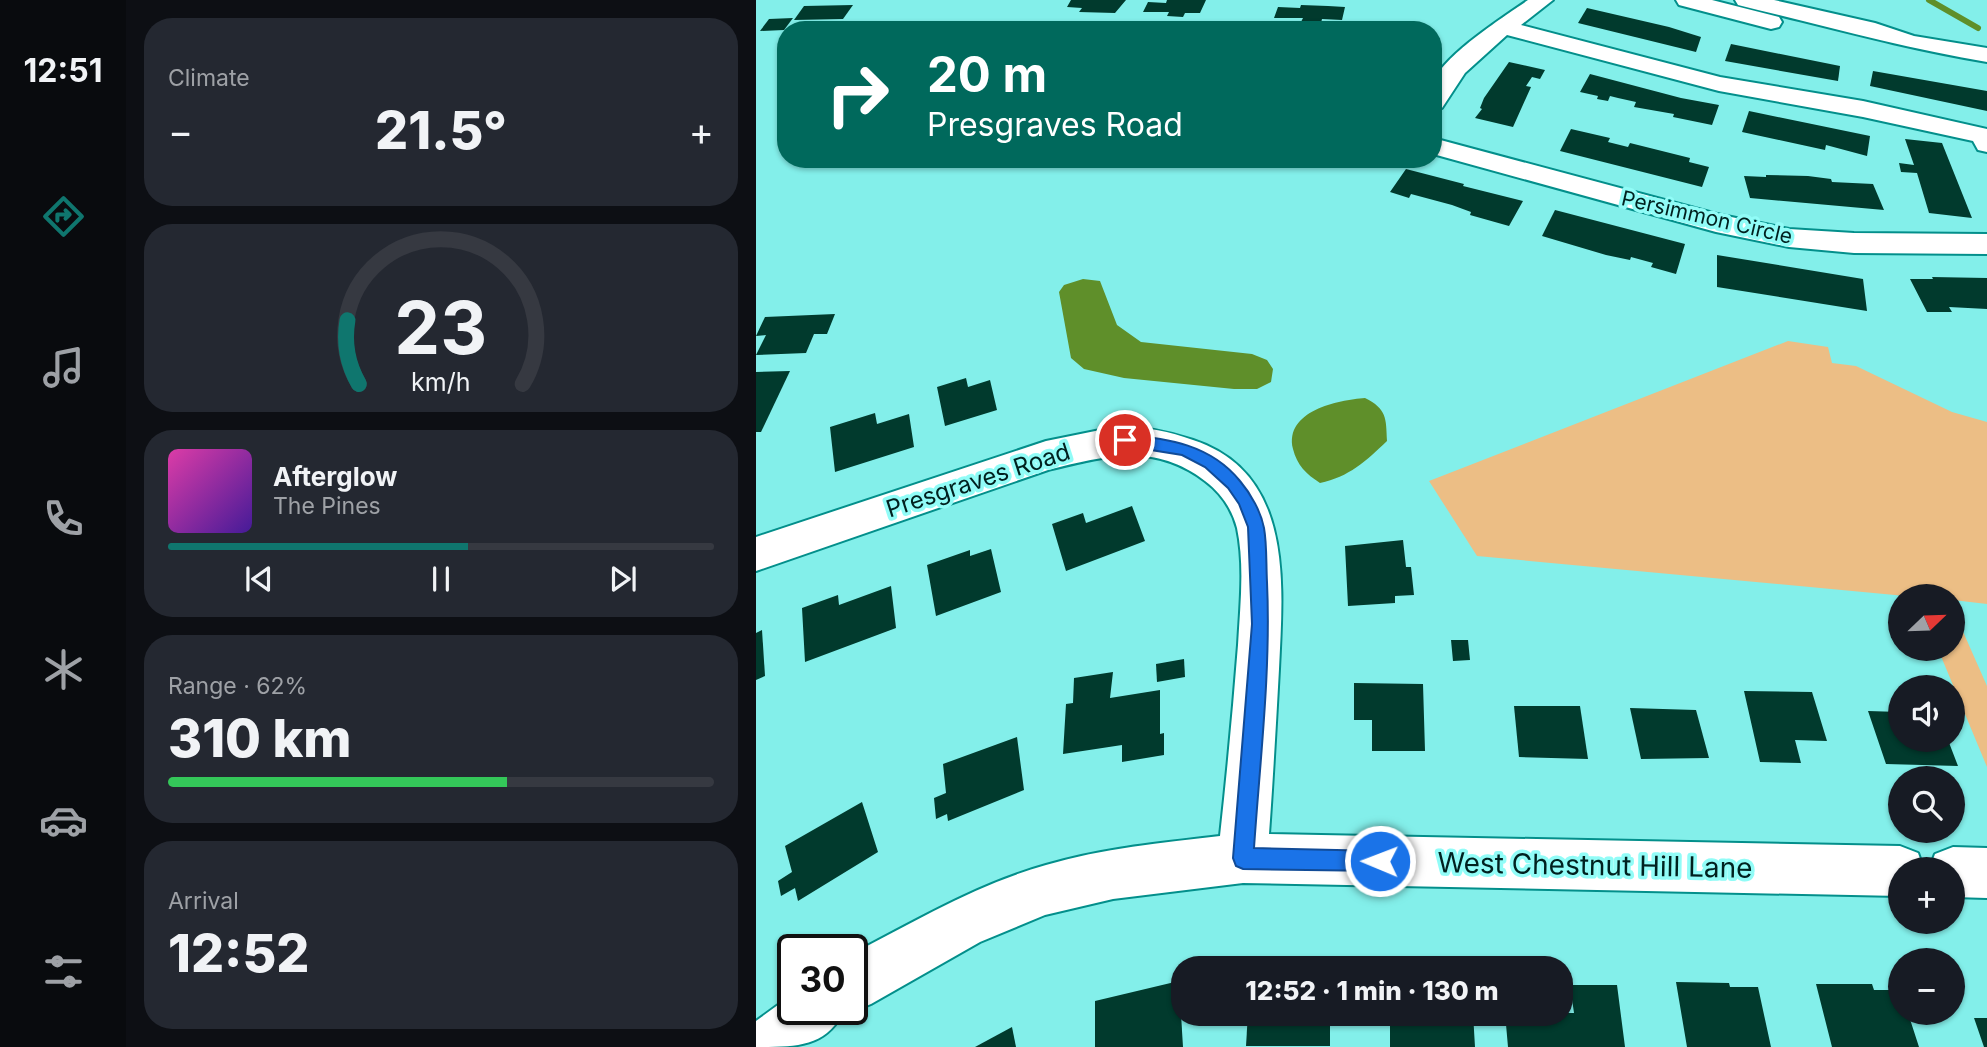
<!DOCTYPE html>
<html lang="en">
<head>
<meta charset="utf-8">
<style>
	body { margin:0; font-family:Inter,sans-serif; background:#242831; color:#f1f3f6; height:100vh; display:flex; flex-direction:column; font-size:26px; white-space:nowrap }
	* { box-sizing:border-box; margin:0 }
	p { font-size:23px; color:#9ea1a6 }
	.icon { flex:none; width:38px; height:38px; fill:none; stroke:currentColor; stroke-width:2; stroke-linecap:round; stroke-linejoin:round }
	.map { position:relative; flex:1; overflow:hidden }
	.side { display:flex; flex-direction:column; gap:18px; padding:18px; background:#0d0f14; width:630px }
	.side>* { flex:none }
	.banner { position:absolute; left:21px; top:21px; width:665px; height:147px; border-radius:28px; box-shadow:0 2px 5px #0004; background:#00695c; color:#fff; overflow:hidden }
	.needle { width:46px; rotate:67deg }
	.tools { position:absolute; left:1132px; top:584px; display:grid; gap:14px }
	.tools a { display:grid; place-items:center; width:77px; height:77px; border-radius:50%; background:#171b24; box-shadow:0 2px 5px #0004; font-size:35px }
	.speed { position:absolute; left:21px; top:934px; display:flex; gap:14px; font-size:35px; font-weight:700; text-align:center }
	.speed>* { display:grid; place-content:center; width:91px; height:91px; border-radius:50%; background:#171b24; box-shadow:0 2px 5px #0004; line-height:1 }
	.speed .limit { border:4px solid #111; border-radius:10px; background:#fff; color:#111 }
	.pin { position:absolute; display:grid; place-items:center; width:60px; height:60px; color:#fff; margin:-30px; border:4px solid #fff; border-radius:50%; box-shadow:0 2px 7px #0007 }
	.me { position:absolute; width:77px; margin:-38px; rotate:271deg; stroke-linejoin:round; filter:drop-shadow(0 0 5px #0008) }
	.turn { display:flex; align-items:center; gap:24px; height:147px; padding:0 35px; font-size:32px }
	.turn .icon { width:91px; height:91px; stroke-width:2.5 }
	.turn b { display:block; font-size:49px; line-height:60px }
	.big { font-size:52px; font-weight:800; line-height:1.1 }
	.side .tile { flex:1; display:flex; flex-direction:column; justify-content:center; gap:10px; min-width:0; padding:0 24px; border-radius:28px; background:#242831 }
	.side .dial { align-items:center; gap:0 }
	.dial svg { height:182px; overflow:visible; fill:none; stroke:#363941; stroke-width:7; stroke-linecap:round; text-anchor:middle }
	.dial text { fill:#f1f3f6; stroke:none }
	.song { display:flex; align-items:center; gap:21px }
	.cover { width:84px; height:84px; border-radius:10px; background:linear-gradient(135deg,hsl(320 70% 55%),hsl(260 70% 35%)) }
	.played { height:7px; border-radius:4px; background:linear-gradient(90deg,#0f766e 55%,#363941 55%) }
	.keys { display:flex; justify-content:space-around; direction:ltr }
	.heat { display:flex; justify-content:space-between; align-items:center; font-size:38px; direction:ltr }
	.charge { height:10px; border-radius:5px; background:linear-gradient(90deg,#34c759 62%,#363941 0) }
	.trip { position:absolute; left:415px; top:956px; width:402px; height:70px; border-radius:28px; background:#171b24; box-shadow:0 2px 5px #0004; font-weight:800; line-height:70px; text-align:center }
	main { display:flex; flex:1; min-height:0 }
	.tab-bar { display:flex; flex-direction:column; width:126px; justify-content:space-around; align-items:center; background:#090b0e; color:#9ea1a6 }
	.tab-bar .icon { width:49px; height:49px }
	.tab-bar .active { color:#0f766e }
	.tab-bar b { font-size:32px; color:#f1f3f6 }
	.map>svg:first-child { display:block }
	.green { fill:#ecbe85 }
	.water { fill:#5f8f2a }
	.lines { fill:none; stroke-linecap:round; stroke-linejoin:round }
	.stream { stroke:#5f8f2a; stroke-width:6 }
	.building { fill:#013a2d }
	.minor-casing { stroke:#038f8b; stroke-width:4 }
	.major-casing { stroke:#038f8b; stroke-width:4 }
	.minor { fill:#fff; fill-rule:evenodd }
	.major { fill:#fff; fill-rule:evenodd }
	.route { fill:#1a73e8; stroke:#114b97; stroke-width:2 }
	.labels { text-anchor:middle; dominant-baseline:central; stroke-width:7; stroke-linejoin:round; paint-order:stroke }
	.far-street-label { font-size:21px; fill:#00211f; stroke:#91fcf7 }
	.street-label { font-size:24px; fill:#00211f; stroke:#91fcf7 }
	.near-street-label { font-size:28px; fill:#00211f; stroke:#91fcf7 }
</style>
</head>
<body>
<main>
<nav class="tab-bar">
<b>12:51</b>
<svg class="icon active" aria-label="directions" viewBox="0 0 24 24"><path d="M12 3l9 9-9 9-9-9zM9 14v-3h6M13 9l2 2-2 2"/></svg>
<svg class="icon" aria-label="music" viewBox="0 0 24 24"><path d="M9 18V5l10-2v13"/><circle cx="6" cy="18" r="3"/><circle cx="16" cy="16" r="3"/></svg>
<svg class="icon" aria-label="phone" viewBox="0 0 24 24"><path d="M5 4h4l2 5-3 2q2 4 5 5l2-3 5 2v4C11 20 4 13 5 4z"/></svg>
<svg class="icon" aria-label="climate" viewBox="0 0 24 24"><path d="M12 3v18M4 7l16 10M4 17L20 7"/></svg>
<svg class="icon" aria-label="car" viewBox="0 0 24 24"><path d="M5 17H2v-5l4-1 3-4h7l3 4 3 1v5h-3M9 17h6M6 11h13"/><circle cx="7" cy="17" r="2"/><circle cx="17" cy="17" r="2"/></svg>
<svg class="icon" aria-label="filters" viewBox="0 0 24 24"><path d="M4 7h16M4 17h16"/><circle cx="9" cy="7" r="2"/><circle cx="15" cy="17" r="2"/></svg>
</nav>
<section class="side">
<div class="tile"><p>Climate</p>
<div class="heat"><a>−</a><b class="big">21.5°</b><a>+</a></div>
</div>
<div class="tile dial"><svg viewBox="0 0 100 80">
<path d="M14 69A42 42 0 1 1 86 69"/>
<path d="M14 69A42 42 0 0 1 9 41" stroke="#0f766e"/>
<text x="50" y="56" font-size="32" font-weight="700">23</text>
<text x="50" y="72" font-size="11">km/h</text>
</svg></div>
<div class="tile">
<div class="song"><i class="cover"></i><div><b>Afterglow</b><p>The Pines</p></div></div>
<div class="played"></div>
<div class="keys"><svg class="icon" aria-label="previous" viewBox="0 0 24 24"><path d="M18 5L8 12l10 7zM5 5v14"/></svg><svg class="icon" aria-label="pause" viewBox="0 0 24 24"><path d="M8 5v14M16 5v14"/></svg><svg class="icon" aria-label="next" viewBox="0 0 24 24"><path d="M6 5l10 7-10 7zM19 5v14"/></svg></div>
</div>
<div class="tile"><p>Range · 62%</p><b class="big">310 km</b><div class="charge"></div></div>
<div class="tile"><p>Arrival</p><b class="big">12:52</b></div>
</section>
<div class="map">
<svg width="1231" height="1047" viewBox="0 0 1231 1047">
	<rect width="100%" height="100%" fill="#83efea"/>
	<!-- green -->
	<g class="green">
		<path d="M1032 341 1072 347 1076 363 1100 366 1196 412 1231 422V604L1197 600V597H1160L721 556 673 481Z"/>
		<path d="M1197 609 1231 686V767L1182 649H1197Z"/>
	</g>
	<!-- water -->
	<g class="water">
		<path d="M327 279 344 281 361 325 385 342 496 354 511 360 517 369 515 382 501 389H478L368 378 328 369 315 358 303 292 308 285Z"/>
		<path d="M609 398C631 409 630 418 631 441 610 461 593 477 564 483 550 474 541 465 537 449 528 411 582 400 609 398Z"/>
	</g>
	<g class="lines">
		<!-- stream -->
		<path class="stream" d="M1173 0 1222 28"/>
	</g>
	<!-- building -->
	<g class="building">
		<path d="M315 0H370L359 13 323 12 326 8 311 7Z"/>
		<path d="M411 0H450L444 13H429L427 17 411 16 413 12H387L392 2 410 3Z"/>
		<path d="M97 5 87 19 38 20 48 6Z"/>
		<path d="M545 5 572 6 589 7 586 20 566 19 565 23 545 22 547 18H518L522 7 544 8Z"/>
		<path d="M831 8 913 27 945 37 940 52 822 23Z"/>
		<path d="M37 18 28 30 4 31 13 19Z"/>
		<path d="M975 44 1084 66 1082 81 969 61Z"/>
		<path d="M753 62 789 70 784 79 776 77 770 86 775 87 757 127 719 118 726 109 724 108 728 98Z"/>
		<path d="M1117 71 1231 91V111L1114 86Z"/>
		<path d="M834 74 925 98 963 105 956 125 917 117 918 114 878 107 880 102 862 98 854 96 852 101 841 99 842 96 824 92Z"/>
		<path d="M993 111 1114 136 1111 156 1070 145 1069 150 986 132Z"/>
		<path d="M815 129 854 138 852 142 872 147 874 143 934 158 933 162 953 167 946 187 804 151Z"/>
		<path d="M1149 139 1186 143 1216 218 1173 213 1161 173 1145 172 1143 163 1158 165Z"/>
		<path d="M650 169 708 184 707 186 767 201 753 226 714 215 715 212 696 205 655 194 653 198 634 192Z"/>
		<path d="M1010 175 1052 176 1075 179 1076 182 1117 184 1128 210 994 198 988 176 1010 177Z"/>
		<path d="M799 210 929 244 920 274 895 267 897 263 875 257 874 260 850 255 786 236Z"/>
		<path d="M961 255 1107 279 1111 311 961 287Z"/>
		<path d="M1176 277 1231 278V309L1193 307 1196 312H1171L1154 279H1177Z"/>
		<path d="M79 314 71 334H58L50 353 0 355 10 335 0 336 9 317Z"/>
		<path d="M34 371 5 432H0V372Z"/>
		<path d="M210 378 212 387 234 380 241 410 189 426 181 387Z"/>
		<path d="M119 413 121 424 153 414 158 447 79 472 74 427Z"/>
		<path d="M376 506 389 541 310 571 296 524 327 513 330 523Z"/>
		<path d="M647 540 650 567H655L658 595 639 596V603L592 606 589 546Z"/>
		<path d="M235 549 245 592 180 616 171 565 214 550V556Z"/>
		<path d="M135 586 140 628 49 662 46 608 82 595 83 605Z"/>
		<path d="M6 630 9 676 0 680V633Z"/>
		<path d="M695 640H712L714 660 697 661Z"/>
		<path d="M428 659 429 677 401 682 400 664Z"/>
		<path d="M357 672 354 698 404 690V734L408 733V755L366 762V745L307 754 310 704 317 703 318 678Z"/>
		<path d="M598 683 667 684 669 751H616V720H598Z"/>
		<path d="M988 691 1056 692 1071 741 1039 740 1045 763 1004 762Z"/>
		<path d="M758 706H824L832 759 763 757Z"/>
		<path d="M874 708 940 710 953 758 885 759Z"/>
		<path d="M1112 711 1144 712V740H1192L1202 766 1130 764Z"/>
		<path d="M261 737 268 790 192 821 191 814 180 819 178 798 190 793 187 764Z"/>
		<path d="M106 802 122 852 42 901 39 888 25 896 22 881 36 872 29 846Z"/>
		<path d="M423 981 427 1047H339V1001Z"/>
		<path d="M920 982 973 983 974 987H1002L1015 1047H931Z"/>
		<path d="M1060 984H1116L1118 990H1144V1013H1152L1163 1047H1076Z"/>
		<path d="M814 985H861L869 1047H752L749 1013H818Z"/>
		<path d="M492 1013H574V1046H490Z"/>
		<path d="M626 1013H717L719 1047H634V1022H626Z"/>
		<path d="M1218 1018H1231V1047H1228Z"/>
		<path d="M256 1027 260 1047H219Z"/>
	</g>
	<g class="lines">
		<!-- minor casing -->
		<g class="minor-casing">
			<g id="minor">
				<path d="M772 0H797L765 25 964 77 1107 101 1231 129V152L1222 150 1217 141 1107 117 963 91 751 35 709 73 686 108 677 110C677 103 675 90 677 83 686 56 749 16 772 0Z"/>
				<path d="M677 138 961 214 1033 229 1098 233 1231 234V254L1098 253 1033 247 960 232 677 154Z"/>
				<path d="M359 427C387 426 411 431 437 440 538 473 527 584 523 669 520 724 517 779 513 834L1144 846 1162 853 1168 870H1144V896L487 883 357 899 289 915 224 942 115 1004 96 1012 91 1010H96V954C159 921 222 884 290 865 347 848 406 843 464 836 471 773 477 709 482 645 484 607 489 566 481 528 476 509 465 493 449 481 398 442 349 456 292 470L0 571V537L290 441Z"/>
				<path d="M1197 847 1231 848V898L1197 897V870H1173L1179 854Z"/>
				<path d="M37 994V1010H88C71 1047 41 1047 0 1047V1021Z"/>
			</g>
		</g>
		<!-- major casing -->
		<g class="major-casing">
			<g id="major">
				<path d="M920 0H956L1023 17 1026 22 1023 27 1015 29 923 5Z"/>
				<path d="M979 0H1018L1119 23 1158 36 1231 48V62C1147 48 1065 25 982 5Z"/>
			</g>
		</g>
		<!-- minor -->
		<use href="#minor" class="minor"/>
		<!-- major -->
		<use href="#major" class="major"/>
	</g>
	<!-- route -->
	<path class="route" d="M369 435C412 438 455 445 484 481 495 494 505 512 508 528 511 545 510 564 511 582 515 670 504 760 498 848L624 851 631 854 634 861 631 868 624 871 487 869 480 866 477 858 496 624 492 527 483 504 472 488 449 467 426 455 364 445 361 440Z"/>
	<g class="labels">
		<!-- far-street labels -->
		<g class="far-street-label">
			<text transform="translate(951 217) rotate(13)">Persimmon Circle</text>
		</g>
		<!-- street labels -->
		<g class="street-label">
			<text transform="translate(222 480) rotate(-18)">Presgraves Road</text>
		</g>
		<!-- near-street labels -->
		<g class="near-street-label">
			<text transform="translate(839 865) rotate(1)">West Chestnut Hill Lane</text>
		</g>
	</g>
</svg>
<div class="tools">
<a><svg class="needle" viewBox="-14 -14 28 28"><path d="M0-13l5 13h-10z" fill="#e53935"/><path d="M0 13l5-13h-10z" fill="#9ea1a6"/></svg></a>
<a><svg class="icon" aria-label="sound" viewBox="0 0 24 24"><path d="M4 9h4l5-4v14l-5-4H4zM17 9q2 3 0 6"/></svg></a>
<a><svg class="icon" aria-label="search" viewBox="0 0 24 24"><circle cx="10" cy="10" r="6"/><path d="M15 15l6 6"/></svg></a>
<a>+</a>
<a>−</a>
</div>
<div class="speed"><div class="limit">30</div></div>
<div class="pin" style="left:369px;top:440px;background:#d93025"><svg class="icon" aria-label="arrive" viewBox="0 0 24 24"><path d="M6 21V4h12l-3 4 3 4H6"/></svg></div>
<svg class="me" style="left:624px;top:861px" viewBox="-20 -20 40 40"><circle r="17" fill="#1a73e8" stroke="#fff" stroke-width="3"/><path d="M0-11L8 9 0 5-8 9z" fill="#fff"/></svg>
<div class="trip">12:52 · 1 min · 130 m</div>
<div class="banner">
<div class="turn"><svg class="icon" aria-label="right" viewBox="0 0 24 24"><path d="M7 20v-9h11M14 6l5 5-5 5"/></svg><div><b>20 m</b>Presgraves Road</div></div>
</div>
</div>
</main>
</body>
</html>
